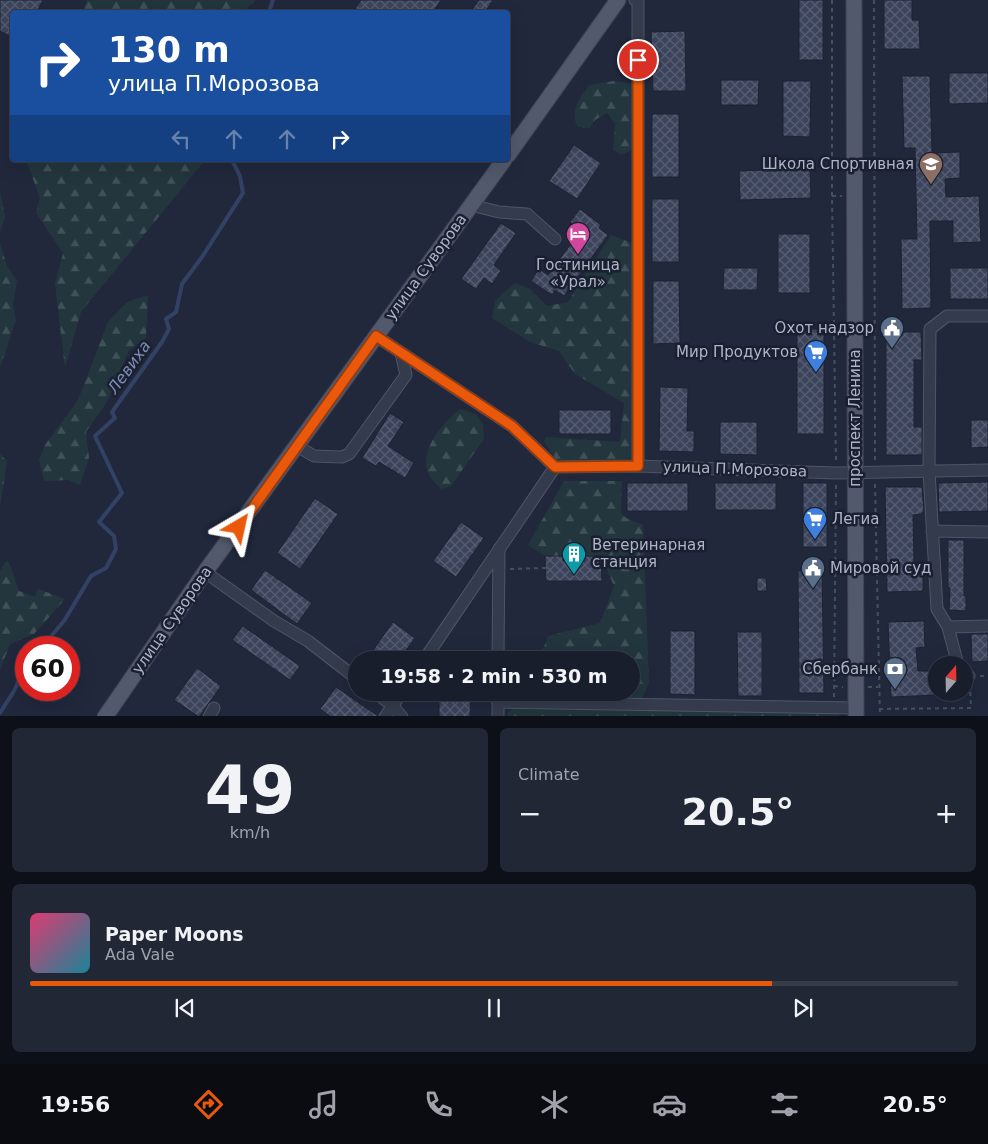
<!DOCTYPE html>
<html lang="en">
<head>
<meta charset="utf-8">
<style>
	body { margin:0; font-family:"DejaVu Sans",sans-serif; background:#222735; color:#f1f3f6; height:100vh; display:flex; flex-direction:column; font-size:19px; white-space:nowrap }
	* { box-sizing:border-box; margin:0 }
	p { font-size:16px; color:#9fa2aa }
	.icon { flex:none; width:28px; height:28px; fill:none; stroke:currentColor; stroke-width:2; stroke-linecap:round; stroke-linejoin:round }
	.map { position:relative; height:716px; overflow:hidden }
	.side { display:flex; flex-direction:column; gap:12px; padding:12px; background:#0e1019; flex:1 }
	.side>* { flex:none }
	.guide { position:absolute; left:10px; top:10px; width:500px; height:152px; border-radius:5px; box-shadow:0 5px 20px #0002,0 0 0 1px #373c49; background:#1a4fa0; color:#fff; overflow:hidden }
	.needle { width:32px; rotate:20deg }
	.fabs { position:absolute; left:928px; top:656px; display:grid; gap:10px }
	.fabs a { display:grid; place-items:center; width:45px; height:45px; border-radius:50%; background:#191e2d; box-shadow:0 5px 20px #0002,0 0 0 1px #373c49; font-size:25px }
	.speed { position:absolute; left:15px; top:636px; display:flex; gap:10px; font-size:25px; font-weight:700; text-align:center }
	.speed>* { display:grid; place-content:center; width:65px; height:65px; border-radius:50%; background:#191e2d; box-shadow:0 5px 20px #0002,0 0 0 1px #373c49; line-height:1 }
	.speed .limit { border:8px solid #d22; background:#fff; color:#111 }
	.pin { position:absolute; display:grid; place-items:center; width:42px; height:42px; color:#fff; margin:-21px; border:2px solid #fff; border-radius:50%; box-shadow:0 1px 5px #0007 }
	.me { position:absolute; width:55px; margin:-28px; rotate:36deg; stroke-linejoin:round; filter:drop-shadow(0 0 4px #0008) }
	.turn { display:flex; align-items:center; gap:18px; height:105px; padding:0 15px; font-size:22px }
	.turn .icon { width:65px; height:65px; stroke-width:2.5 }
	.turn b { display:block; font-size:35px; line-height:42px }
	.lanes { display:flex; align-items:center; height:48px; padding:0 15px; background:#0003; justify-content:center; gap:25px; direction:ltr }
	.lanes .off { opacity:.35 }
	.big { font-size:38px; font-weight:600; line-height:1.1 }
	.side .tile { flex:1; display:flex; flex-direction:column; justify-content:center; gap:8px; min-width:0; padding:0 18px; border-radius:8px; background:#222735 }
	.side .dial { align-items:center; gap:0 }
	.dial b { font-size:65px; line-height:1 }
	.song { display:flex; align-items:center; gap:15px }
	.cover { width:60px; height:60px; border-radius:8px; background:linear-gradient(135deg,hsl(340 70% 55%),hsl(190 70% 35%)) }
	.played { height:5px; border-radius:2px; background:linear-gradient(90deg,#ea580c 80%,#373c49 80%) }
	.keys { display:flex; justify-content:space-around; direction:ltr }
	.heat { display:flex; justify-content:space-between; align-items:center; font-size:28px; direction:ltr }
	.side .tiles { flex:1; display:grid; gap:12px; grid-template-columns:1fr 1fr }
	.tile:last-child { grid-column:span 2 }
	.trip { position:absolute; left:348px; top:651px; width:292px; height:50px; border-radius:25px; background:#191e2d; box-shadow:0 5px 20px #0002,0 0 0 1px #373c49; font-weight:600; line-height:50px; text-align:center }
	.tabs { display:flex; height:80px; justify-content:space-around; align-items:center; background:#0a0c12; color:#9fa2aa }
	.tabs .icon { width:35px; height:35px }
	.tabs .selected { color:#ea580c }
	.tabs b { font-size:22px; color:#f1f3f6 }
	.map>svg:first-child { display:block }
	.forest { fill:url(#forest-firs) }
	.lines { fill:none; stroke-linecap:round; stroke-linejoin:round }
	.stream { stroke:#334164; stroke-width:4 }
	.building { fill:url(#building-cross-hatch); stroke:#1c2232 }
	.minor-casing { stroke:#4f5566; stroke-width:13 }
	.major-casing { stroke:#3e4455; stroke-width:17 }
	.path { stroke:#40535a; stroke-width:2; stroke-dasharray:4 4; stroke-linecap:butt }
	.minor { stroke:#343b4c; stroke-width:11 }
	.major { stroke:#52596c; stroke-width:15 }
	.route-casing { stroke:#983908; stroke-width:12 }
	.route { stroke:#ea580c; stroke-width:9 }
	.labels { text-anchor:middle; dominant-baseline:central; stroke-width:5; stroke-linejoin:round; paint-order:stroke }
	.poi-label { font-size:15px; fill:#afb5c8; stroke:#1a2030; text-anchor:end }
	.street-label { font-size:15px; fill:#afb5c8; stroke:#1a2030 }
	.water-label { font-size:16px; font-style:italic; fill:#7d8db6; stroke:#1a2030 }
</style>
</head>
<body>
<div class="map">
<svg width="988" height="717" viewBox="0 0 988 717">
	<defs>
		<pattern id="forest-firs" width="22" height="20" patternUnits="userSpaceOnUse" patternTransform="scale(1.25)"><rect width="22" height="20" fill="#23363d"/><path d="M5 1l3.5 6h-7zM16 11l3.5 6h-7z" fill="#405158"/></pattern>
		<pattern id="building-cross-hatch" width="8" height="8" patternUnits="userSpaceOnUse" patternTransform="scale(1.25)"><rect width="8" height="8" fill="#3c445c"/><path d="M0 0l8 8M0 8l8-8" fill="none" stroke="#565d72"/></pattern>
	</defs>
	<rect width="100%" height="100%" fill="#21283c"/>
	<!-- forest -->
	<g class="forest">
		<path d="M87 0H256L247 8V12H83Z"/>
		<path d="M614 81 634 84 632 150 621 155 613 150 615 124 607 113 595 120 590 128 578 127C569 111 580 98 589 85Z"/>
		<path d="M26 160H205L81 312 65 368 55 284 63 253 36 213 40 198Z"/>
		<path d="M0 190 5 217 0 233Z"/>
		<path d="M611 235 635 244 633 458 616 460 557 461 544 441 546 437 620 442 624 403 575 374 559 351 530 342 492 318 495 301 515 283 530 289 547 306 568 302Z"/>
		<path d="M0 243 7 266 17 281 13 305 16 320 0 368Z"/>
		<path d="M148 295 146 338 129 350 107 402 86 432 89 458 80 485 68 480 44 481 39 460 45 445 78 400 108 322 127 302Z"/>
		<path d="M460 409 476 414 483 424 484 439 451 486 441 489C436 483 429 478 427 470 421 447 444 422 460 409Z"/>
		<path d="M0 454 7 461 0 507Z"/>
		<path d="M564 481H622L621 513 626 518 643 525 649 683 642 698 609 701H521L516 693 631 692V660H534L544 647 548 636 600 623 614 586 601 556H545L528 545Z"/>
		<path d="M6 561 9 562 19 591 35 597 38 589 65 599 34 634 10 644 0 670V571Z"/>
		<path d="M518 706 839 707V717H507L509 711Z"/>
	</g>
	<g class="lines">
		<!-- stream -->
		<g class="stream">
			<path d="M269 12 273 0"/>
			<path d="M41 648 64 621 91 576 106 568 116 549 114 536 99 522 122 493 95 436 115 418 112 412 162 342 169 329 166 319 176 312 182 284 202 257 243 193 240 176 232 160"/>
			<path d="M0 713 14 691 26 665"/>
		</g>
	</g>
	<!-- building -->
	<g class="building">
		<path d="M0 0H43L37 12H12V37L0 31Z"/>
		<path d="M361 0H441L433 12H361L355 9Z"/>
		<path d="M479 0H493L485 12H470Z"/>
		<rect x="799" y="0" width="24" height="60"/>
		<path d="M884 0H912V20H919L920 49H884Z"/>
		<path d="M685 31 686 91H653L651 32Z"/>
		<path d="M949 73H988V103L949 104Z"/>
		<path d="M902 76H930L932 153 960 152V178L945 179 946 197 979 196 981 242 953 243V221H930L931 308 902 309 901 239H917L915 148H904Z"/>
		<path d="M721 80H759L758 105H721Z"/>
		<path d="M783 81H811L810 137 783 136Z"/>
		<rect x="652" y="114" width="27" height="63"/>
		<path d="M574 145 601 163 577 199 549 181Z"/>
		<path d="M810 168 811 198 740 200 739 171Z"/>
		<rect x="652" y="199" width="27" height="63"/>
		<path d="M580 209 601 225 599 228 608 235 564 296 555 290 552 295 531 281 539 269 548 275 581 230 570 222Z"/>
		<path d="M501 223 516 233 494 265 501 271 492 284 484 278 476 289 461 279Z"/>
		<rect x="778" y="234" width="32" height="59"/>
		<path d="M724 268H758L757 290H723Z"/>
		<rect x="950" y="268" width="38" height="31"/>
		<path d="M653 281H679L680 343 653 344Z"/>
		<rect x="797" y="329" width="27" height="105"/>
		<path d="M886 332H921L922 360H914V427H922V455H886Z"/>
		<path d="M660 387 688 388 687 431H694V452L659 451Z"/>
		<rect x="559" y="410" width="52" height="24"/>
		<path d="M390 413 404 422 388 446 414 463 405 478 379 462 376 466 362 458Z"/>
		<path d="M971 420H988V447L971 448Z"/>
		<path d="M720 422H757V455L720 454Z"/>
		<path d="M988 482V511L939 512 938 483Z"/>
		<rect x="627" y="483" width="61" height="28"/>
		<rect x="715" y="483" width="61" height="27"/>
		<rect x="803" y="483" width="24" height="64"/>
		<path d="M885 487H922L924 512H922V514L913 515 914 563H923V591L887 592Z"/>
		<path d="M315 498 338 514 300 569 277 553Z"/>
		<path d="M461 522 484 538 456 577 433 561Z"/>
		<path d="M948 540H964V596H966V611L949 610 950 588H948Z"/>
		<path d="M545 556H601L602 581H546Z"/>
		<path d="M265 570 312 603 297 624 251 590Z"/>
		<path d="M798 571H822L824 693H799Z"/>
		<path d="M757 578H766L767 591H757Z"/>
		<path d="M924 621 925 647 916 648 918 671H936V695L891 697 888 622Z"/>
		<path d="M393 622 415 638 399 660H366Z"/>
		<path d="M243 626 300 666 290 680 232 640Z"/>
		<path d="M670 631H695V695L670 694Z"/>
		<path d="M737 632H762V696H738Z"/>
		<path d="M971 634H988V661L972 662Z"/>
		<path d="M197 668 221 686 199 717 174 700Z"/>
		<path d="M336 687 378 716V717H331L320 709Z"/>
		<path d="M439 692H471L470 717H439Z"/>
	</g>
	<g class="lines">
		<!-- minor casing -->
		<g class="minor-casing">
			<g id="minor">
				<path d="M635 0 638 2V466"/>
				<path d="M471 205 499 212 527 214 555 239"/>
				<path d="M988 316H947L930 329 929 471 937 609 948 627 988 626"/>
				<path d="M376 336 512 426 555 467 638 466 836 473 988 470"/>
				<path d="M297 446 314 456 342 457 349 454 406 375 401 353"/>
				<path d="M932 531 988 532"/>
				<path d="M205 572 274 621 308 641 356 678"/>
				<path d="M948 627 958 665"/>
				<path d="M424 660 555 467"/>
				<path d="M498 660 499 549"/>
				<path d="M964 671 969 676"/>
				<path d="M375 692 393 706 402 717"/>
				<path d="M498 692V717"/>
				<path d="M498 702 856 708"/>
				<path d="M209 717 214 708"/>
				<path d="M385 717 402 692"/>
			</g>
		</g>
		<!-- major casing -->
		<g class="major-casing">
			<g id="major">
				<path d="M854 0 856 717"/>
				<path d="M508 155 618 0"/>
				<path d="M105 717 205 572 504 160"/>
			</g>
		</g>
		<!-- path -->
		<g class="path">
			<path d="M832 0V196L836 462"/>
			<path d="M874 0 875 462"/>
			<path d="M832 196H842"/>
			<path d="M875 484 880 717"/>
			<path d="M510 569 546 568"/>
			<path d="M980 676H988"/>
			<path d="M834 686 843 687"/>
			<path d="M868 687H878"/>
			<path d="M834 697 836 484"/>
			<path d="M879 709 971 708 970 687"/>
		</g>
		<!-- minor -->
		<use href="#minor" class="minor"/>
		<!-- major -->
		<use href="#major" class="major"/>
	</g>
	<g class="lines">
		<!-- route casing -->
		<g class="route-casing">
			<path id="route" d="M239 527 376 336 512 426 555 467 638 466V60"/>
		</g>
		<!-- route -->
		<use href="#route" class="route"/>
	</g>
	<!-- icons -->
	<defs>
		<g id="school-pin" transform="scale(1.25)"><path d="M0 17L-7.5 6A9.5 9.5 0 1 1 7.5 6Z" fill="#8d6e63" stroke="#1a2030"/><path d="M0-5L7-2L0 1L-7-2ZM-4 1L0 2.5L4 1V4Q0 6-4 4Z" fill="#fff"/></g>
		<g id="hotel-pin" transform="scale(1.25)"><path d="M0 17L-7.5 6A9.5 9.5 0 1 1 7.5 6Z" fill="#d1479c" stroke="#1a2030"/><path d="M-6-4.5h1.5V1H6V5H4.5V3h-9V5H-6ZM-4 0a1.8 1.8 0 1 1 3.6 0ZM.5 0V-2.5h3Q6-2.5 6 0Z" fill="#fff"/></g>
		<g id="civic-pin" transform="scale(1.25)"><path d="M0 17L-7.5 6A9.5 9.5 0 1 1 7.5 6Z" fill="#5c6f8a" stroke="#1a2030"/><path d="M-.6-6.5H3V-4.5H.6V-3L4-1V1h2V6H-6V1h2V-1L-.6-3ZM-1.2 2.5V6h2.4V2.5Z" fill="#fff"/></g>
		<g id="supermarket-pin" transform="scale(1.25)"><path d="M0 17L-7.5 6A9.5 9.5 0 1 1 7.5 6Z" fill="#3f7fe0" stroke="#1a2030"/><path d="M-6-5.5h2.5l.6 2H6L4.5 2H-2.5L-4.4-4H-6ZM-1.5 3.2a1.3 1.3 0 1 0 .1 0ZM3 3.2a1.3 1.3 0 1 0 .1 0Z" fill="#fff"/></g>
		<g id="building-pin" transform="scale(1.25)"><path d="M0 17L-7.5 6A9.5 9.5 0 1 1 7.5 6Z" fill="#0f9aa8" stroke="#1a2030"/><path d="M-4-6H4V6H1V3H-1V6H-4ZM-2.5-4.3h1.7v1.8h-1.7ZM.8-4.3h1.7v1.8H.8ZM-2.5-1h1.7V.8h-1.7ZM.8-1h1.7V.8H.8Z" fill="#fff"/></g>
		<g id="bank-pin" transform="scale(1.25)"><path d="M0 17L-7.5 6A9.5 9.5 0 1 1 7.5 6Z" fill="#5c6f8a" stroke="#1a2030"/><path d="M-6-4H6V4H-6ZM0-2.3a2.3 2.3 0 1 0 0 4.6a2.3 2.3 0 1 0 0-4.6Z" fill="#fff"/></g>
	</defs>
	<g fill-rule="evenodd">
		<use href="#school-pin" x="931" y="164"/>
		<use href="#hotel-pin" x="578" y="234"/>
		<use href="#civic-pin" x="892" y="328"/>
		<use href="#supermarket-pin" x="816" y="352"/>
		<use href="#supermarket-pin" x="815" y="519"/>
		<use href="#building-pin" x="574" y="554"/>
		<use href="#civic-pin" x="813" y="568"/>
		<use href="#bank-pin" x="895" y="669"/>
	</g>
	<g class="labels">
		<!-- poi labels -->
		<g class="poi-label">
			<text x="914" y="164">Школа Спортивная</text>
			<text x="578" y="265" text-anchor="middle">Гостиница<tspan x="578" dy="17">«Урал»</tspan></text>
			<text x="874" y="328">Охот надзор</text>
			<text x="798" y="352">Мир Продуктов</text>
			<text x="832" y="519" text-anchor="start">Легиа</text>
			<text x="592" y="545" text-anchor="start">Ветеринарная<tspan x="592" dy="17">станция</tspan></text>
			<text x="830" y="568" text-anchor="start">Мировой суд</text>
			<text x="878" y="669">Сбербанк</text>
		</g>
		<!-- street labels -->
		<g class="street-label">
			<text transform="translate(426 267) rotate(-54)">улица Суворова</text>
			<text transform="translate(855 418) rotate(-90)">проспект Ленина</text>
			<text transform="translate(735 469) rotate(2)">улица П.Морозова</text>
			<text transform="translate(172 620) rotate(-55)">улица Суворова</text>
		</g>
		<!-- water labels -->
		<g class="water-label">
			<text transform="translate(129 367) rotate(-54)">Левиха</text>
		</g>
	</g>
</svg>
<div class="fabs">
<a><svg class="needle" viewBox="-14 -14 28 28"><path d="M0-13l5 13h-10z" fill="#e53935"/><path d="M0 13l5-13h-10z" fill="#9fa2aa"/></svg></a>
</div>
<div class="speed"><div class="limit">60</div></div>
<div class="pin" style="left:638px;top:60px;background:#d93025"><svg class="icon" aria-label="arrive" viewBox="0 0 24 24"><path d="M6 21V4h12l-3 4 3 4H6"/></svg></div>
<svg class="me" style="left:239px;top:527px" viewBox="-20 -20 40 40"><path d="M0-17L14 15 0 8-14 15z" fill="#ea580c" stroke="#fff" stroke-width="4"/></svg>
<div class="trip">19:58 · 2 min · 530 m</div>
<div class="guide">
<div class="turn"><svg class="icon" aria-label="right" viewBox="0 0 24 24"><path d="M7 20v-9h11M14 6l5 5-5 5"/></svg><div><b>130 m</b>улица П.Морозова</div></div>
<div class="lanes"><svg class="icon off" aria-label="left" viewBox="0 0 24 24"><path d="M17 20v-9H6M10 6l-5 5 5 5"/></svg><svg class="icon off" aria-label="ahead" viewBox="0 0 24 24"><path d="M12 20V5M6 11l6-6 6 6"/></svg><svg class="icon off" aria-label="ahead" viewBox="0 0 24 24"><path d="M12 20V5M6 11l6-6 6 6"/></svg><svg class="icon" aria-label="right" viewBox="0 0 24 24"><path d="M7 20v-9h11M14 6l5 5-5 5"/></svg></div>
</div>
</div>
<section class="side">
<div class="tiles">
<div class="tile dial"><b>49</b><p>km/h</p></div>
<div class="tile"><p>Climate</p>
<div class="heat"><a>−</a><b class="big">20.5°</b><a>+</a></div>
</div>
<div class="tile">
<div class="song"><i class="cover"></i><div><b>Paper Moons</b><p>Ada Vale</p></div></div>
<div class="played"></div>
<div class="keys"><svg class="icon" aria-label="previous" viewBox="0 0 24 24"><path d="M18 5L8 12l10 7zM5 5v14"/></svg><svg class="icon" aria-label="pause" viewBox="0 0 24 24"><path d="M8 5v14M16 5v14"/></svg><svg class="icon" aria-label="next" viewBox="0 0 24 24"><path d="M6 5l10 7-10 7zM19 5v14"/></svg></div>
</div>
</div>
</section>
<nav class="tabs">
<b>19:56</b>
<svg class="icon selected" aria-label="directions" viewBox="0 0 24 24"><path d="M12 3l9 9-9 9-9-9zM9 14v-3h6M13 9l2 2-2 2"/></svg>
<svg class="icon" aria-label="music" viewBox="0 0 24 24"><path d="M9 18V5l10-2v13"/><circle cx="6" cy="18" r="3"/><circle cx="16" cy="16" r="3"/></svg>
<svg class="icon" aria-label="phone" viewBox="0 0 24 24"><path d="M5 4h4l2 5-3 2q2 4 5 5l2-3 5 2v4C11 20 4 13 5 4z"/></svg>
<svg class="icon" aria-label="climate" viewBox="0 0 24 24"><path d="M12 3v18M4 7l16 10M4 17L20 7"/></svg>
<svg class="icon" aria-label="car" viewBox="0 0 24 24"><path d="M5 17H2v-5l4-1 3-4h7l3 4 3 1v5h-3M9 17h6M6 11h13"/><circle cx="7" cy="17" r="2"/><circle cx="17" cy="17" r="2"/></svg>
<svg class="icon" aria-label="filters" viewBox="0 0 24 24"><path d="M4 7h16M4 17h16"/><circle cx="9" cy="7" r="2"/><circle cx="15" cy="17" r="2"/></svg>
<b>20.5°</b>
</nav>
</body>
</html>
